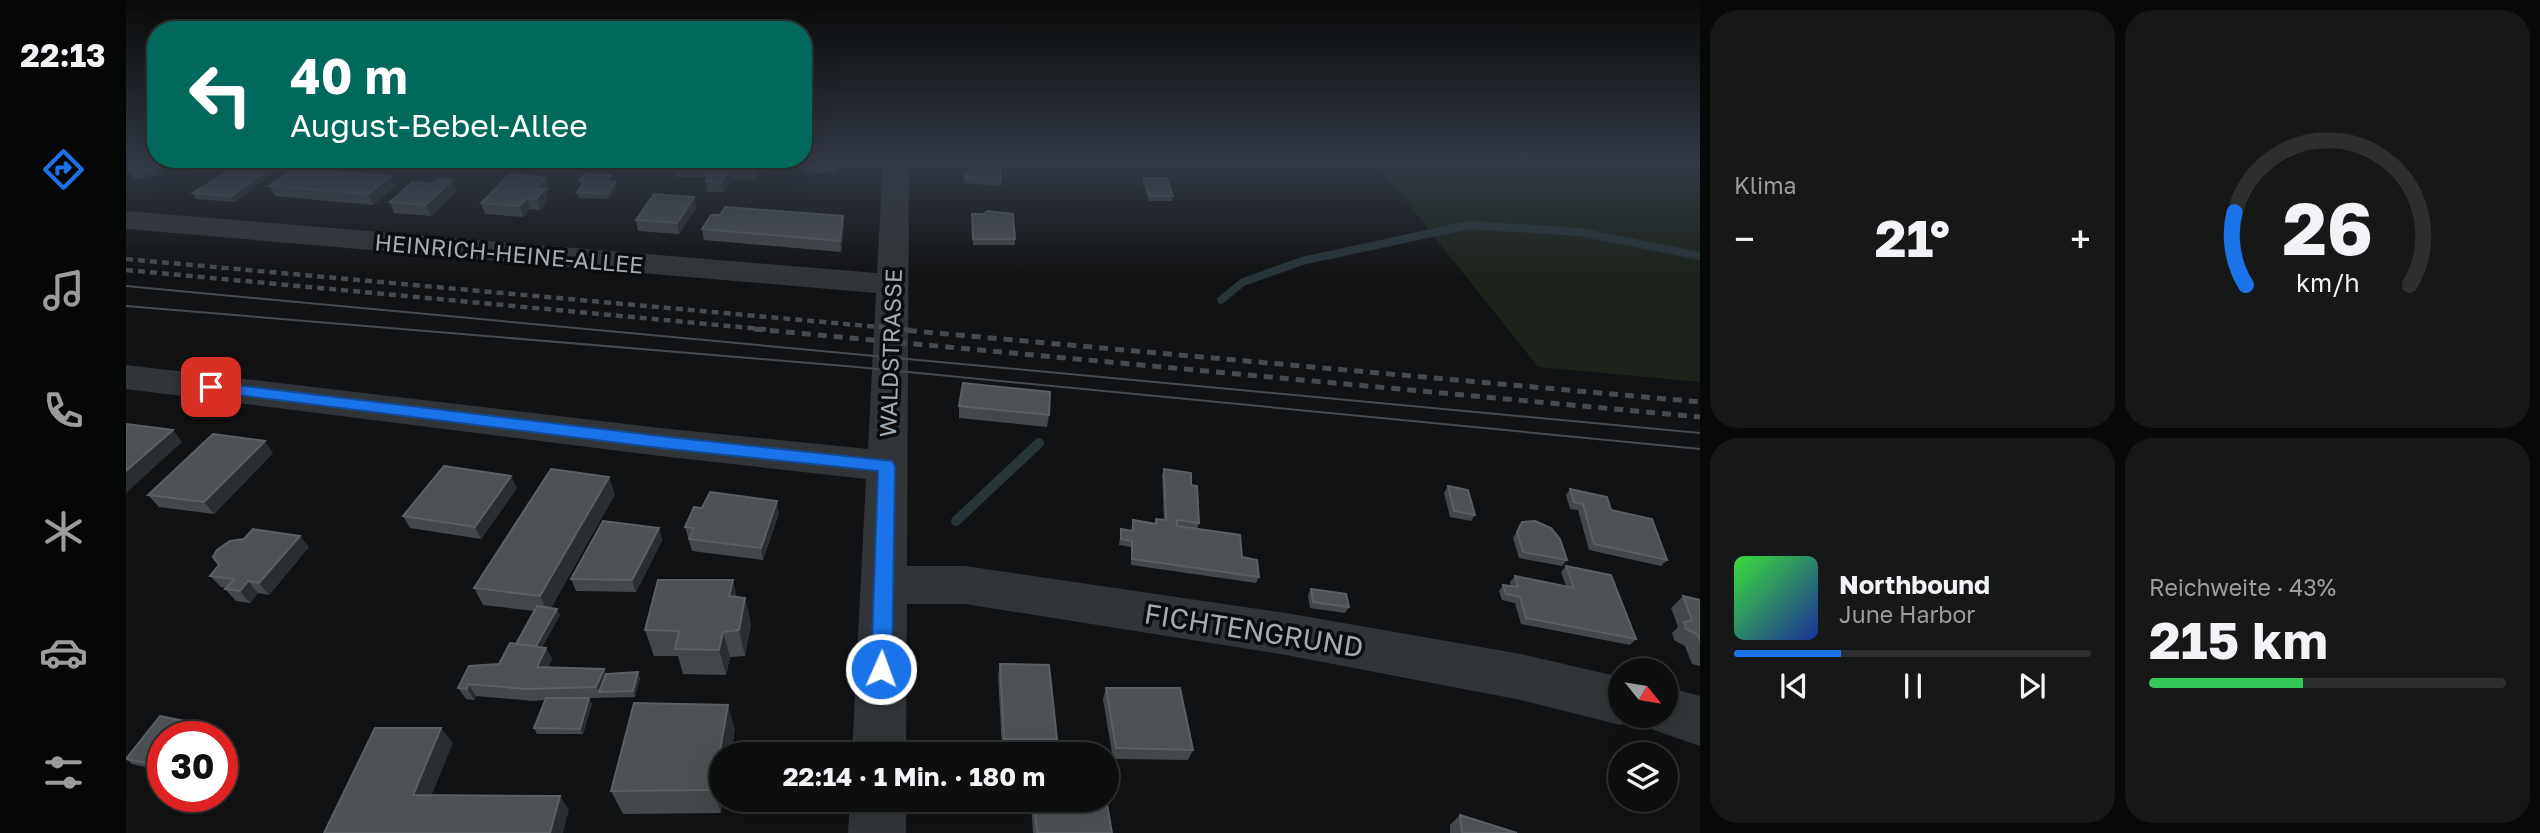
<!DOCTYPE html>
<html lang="de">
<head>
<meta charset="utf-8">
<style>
	body { margin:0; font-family:"Golos Text",sans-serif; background:#161717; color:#f1f3f6; height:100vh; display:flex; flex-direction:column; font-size:26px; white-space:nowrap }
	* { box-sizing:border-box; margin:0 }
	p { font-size:23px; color:#9a9c9e }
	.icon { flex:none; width:38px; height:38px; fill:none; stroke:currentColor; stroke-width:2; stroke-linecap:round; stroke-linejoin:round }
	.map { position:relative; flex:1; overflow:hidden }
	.drawer { display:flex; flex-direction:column; gap:10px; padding:10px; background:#070808; width:840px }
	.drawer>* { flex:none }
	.banner { position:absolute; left:21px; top:21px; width:665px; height:147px; border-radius:28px; box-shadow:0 7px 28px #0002,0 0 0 2px #2d2e2e; background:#00695c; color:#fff; overflow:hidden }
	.needle { width:46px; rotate:120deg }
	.controls { position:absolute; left:1482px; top:658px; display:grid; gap:14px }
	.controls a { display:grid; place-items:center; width:70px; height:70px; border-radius:50%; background:#0d0e0e; box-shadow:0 7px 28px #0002,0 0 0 2px #2d2e2e; font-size:35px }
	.speed { position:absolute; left:21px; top:721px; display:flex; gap:14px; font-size:35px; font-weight:700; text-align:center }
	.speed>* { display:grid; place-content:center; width:91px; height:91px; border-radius:50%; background:#0d0e0e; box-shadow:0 7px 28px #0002,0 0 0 2px #2d2e2e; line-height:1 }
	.speed .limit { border:10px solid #d22; background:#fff; color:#111 }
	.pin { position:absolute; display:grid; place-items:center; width:60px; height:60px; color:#fff; margin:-30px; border-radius:14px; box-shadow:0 4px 10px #0006 }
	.me { position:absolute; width:77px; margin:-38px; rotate:2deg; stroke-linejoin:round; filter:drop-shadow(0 0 5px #0008) }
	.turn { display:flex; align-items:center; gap:24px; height:147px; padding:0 28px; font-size:32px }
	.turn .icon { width:91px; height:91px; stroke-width:2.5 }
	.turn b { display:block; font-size:49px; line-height:60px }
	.big { font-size:52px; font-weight:700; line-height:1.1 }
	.drawer .card { flex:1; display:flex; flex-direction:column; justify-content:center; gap:10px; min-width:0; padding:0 24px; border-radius:28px; background:#161717 }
	.drawer .dial { align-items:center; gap:0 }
	.dial svg { height:182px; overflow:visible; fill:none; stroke:#2d2e2e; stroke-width:7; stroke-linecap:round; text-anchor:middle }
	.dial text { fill:#f1f3f6; stroke:none }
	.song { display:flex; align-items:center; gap:21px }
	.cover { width:84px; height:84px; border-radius:10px; background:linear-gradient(135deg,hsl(120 70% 55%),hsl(230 70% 35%)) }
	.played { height:7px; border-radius:4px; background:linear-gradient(90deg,#1a73e8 30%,#2d2e2e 30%) }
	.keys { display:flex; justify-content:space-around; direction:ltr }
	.heat { display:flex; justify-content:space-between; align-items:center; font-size:38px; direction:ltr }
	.charge { height:10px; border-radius:5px; background:linear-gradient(90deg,#34c759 43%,#2d2e2e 0) }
	.drawer .tiles { flex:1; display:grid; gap:10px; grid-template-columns:repeat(2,1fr) }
	.trip { position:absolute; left:583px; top:742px; width:410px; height:70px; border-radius:35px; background:#0d0e0e; box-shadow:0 7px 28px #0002,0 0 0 2px #2d2e2e; font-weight:700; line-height:70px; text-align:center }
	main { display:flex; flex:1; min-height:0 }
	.dock { display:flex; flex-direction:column; width:126px; justify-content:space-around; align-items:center; background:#050606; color:#9a9c9e }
	.dock .icon { width:49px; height:49px }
	.dock .current { color:#1a73e8 }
	.dock b { font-size:32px; color:#f1f3f6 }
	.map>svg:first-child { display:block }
	.green { fill:#1c231b }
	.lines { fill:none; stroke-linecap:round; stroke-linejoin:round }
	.stream-far1 { stroke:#273438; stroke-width:8 }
	.stream { stroke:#273438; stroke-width:10 }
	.minor { fill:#323538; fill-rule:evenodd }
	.tram { stroke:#474b4f; stroke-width:2 }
	.rail-far1 { stroke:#474b4f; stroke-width:4.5; stroke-dasharray:7 5; stroke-linecap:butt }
	.rail { stroke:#474b4f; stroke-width:5; stroke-dasharray:9 7; stroke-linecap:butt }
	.wall { fill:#44484b }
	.shaded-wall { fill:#2b2e30 }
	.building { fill:#4e5256; stroke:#5b6065; stroke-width:2 }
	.route { fill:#1a73e8; stroke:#114b97; stroke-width:2 }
	.labels { text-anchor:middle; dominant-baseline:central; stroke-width:7; stroke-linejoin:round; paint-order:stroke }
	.street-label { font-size:23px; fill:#a1acb5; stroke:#0c0d0e }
	.near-street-label { font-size:28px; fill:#a1acb5; stroke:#0c0d0e }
</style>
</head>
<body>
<main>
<nav class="dock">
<b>22:13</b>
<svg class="icon current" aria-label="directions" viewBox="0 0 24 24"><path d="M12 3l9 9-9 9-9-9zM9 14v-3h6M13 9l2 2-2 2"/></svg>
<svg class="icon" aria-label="music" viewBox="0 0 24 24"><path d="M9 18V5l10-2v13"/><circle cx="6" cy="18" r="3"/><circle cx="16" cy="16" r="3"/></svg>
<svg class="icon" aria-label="phone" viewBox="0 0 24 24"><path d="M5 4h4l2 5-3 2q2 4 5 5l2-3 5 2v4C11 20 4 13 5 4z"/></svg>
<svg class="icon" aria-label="climate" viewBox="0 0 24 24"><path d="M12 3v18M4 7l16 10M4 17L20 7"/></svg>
<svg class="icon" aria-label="car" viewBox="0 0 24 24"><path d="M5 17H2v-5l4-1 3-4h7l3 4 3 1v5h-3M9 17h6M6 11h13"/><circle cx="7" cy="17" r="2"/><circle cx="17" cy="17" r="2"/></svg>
<svg class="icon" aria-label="filters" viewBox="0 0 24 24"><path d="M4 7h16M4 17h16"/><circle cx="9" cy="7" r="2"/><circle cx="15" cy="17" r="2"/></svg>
</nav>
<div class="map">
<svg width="1574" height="833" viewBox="0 0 1574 833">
	<rect width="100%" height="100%" fill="#111213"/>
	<!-- green -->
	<path class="green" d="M1248 161H1574V382L1412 367Z"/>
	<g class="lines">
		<!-- stream-far1 -->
		<path class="stream-far1" d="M1095 300 1117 282 1176 261 1343 225 1453 232 1574 256"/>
		<!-- stream -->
		<path class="stream" d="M830 521 913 443"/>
		<!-- minor -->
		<g class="minor">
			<path d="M757 161H783L781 566H839L1160 613 1395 654 1494 677V716H1513L1512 718 1494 725 1395 700 1160 655 839 604H781L780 754H726L740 479 534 456 0 389V365L534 428 742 449 750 293 0 229V211L751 273Z"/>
			<path d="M1540 687 1574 696V746L1522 728 1516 716H1540Z"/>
			<path d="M724 800H780V833H722Z"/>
		</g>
		<!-- tram -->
		<g class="tram">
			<path d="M0 286 1574 433"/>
			<path d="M0 306 731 367 1574 449"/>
		</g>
		<!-- rail-far1 -->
		<g class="rail-far1">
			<path d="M0 259 786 330"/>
			<path d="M0 270 646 330"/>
		</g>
		<!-- rail -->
		<g class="rail">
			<path d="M628 329 1574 417"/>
			<path d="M766 329 1574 402"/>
		</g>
	</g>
	<!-- wall -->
	<g class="wall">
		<path d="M14 161H57L32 176H24L19 179 7 178 1 169Z"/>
		<path d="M201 161 190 169 174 167 171 162Z"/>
		<path d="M241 161H266L253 171 239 170 236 164Z"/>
		<path d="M293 161H327L315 171 290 170 288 165Z"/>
		<path d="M420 161H458L451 169 420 167 419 162Z"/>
		<path d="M482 161H514L508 168 484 166Z"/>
		<path d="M712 161 711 173H676L675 168Z"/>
		<path d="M856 161 875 180V186L839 183 838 174 842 172V164H855Z"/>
		<path d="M631 162 632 172 631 179H606L597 192H582L580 181 581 177H550L548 167Z"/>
		<path d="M147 166 150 171 109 202 70 199 67 193Z"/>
		<path d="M265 176 269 186 247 205 149 196 143 186Z"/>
		<path d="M420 178 423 189 420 192 422 200 414 210 404 209 397 217 359 214 355 203Z"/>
		<path d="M1018 178 1047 196 1046 201H1023L1017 184Z"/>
		<path d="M326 180 330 191 305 216 268 213 264 202 307 184Z"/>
		<path d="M453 180 487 181H486L491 187 482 199 453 198 451 192 457 186 455 185Z"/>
		<path d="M568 197 570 208 553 234 512 231 510 220Z"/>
		<path d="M717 216 718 227 715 252 578 240 576 229Z"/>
		<path d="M846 220 889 239V245H847Z"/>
		<path d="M833 406 923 415 921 427 833 418Z"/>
		<path d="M147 453 88 514 33 507 22 495Z"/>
		<path d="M1038 469 1065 485 1073 523 1071 529 1116 557 1133 577 1130 583 1005 565V547L993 545 995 529 1005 531 1007 520 1029 523 1030 519 1038 520 1036 475Z"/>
		<path d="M1322 486 1349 515 1345 521 1324 517 1318 493Z"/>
		<path d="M391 488 355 539 284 528 277 516Z"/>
		<path d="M1444 489 1485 510 1541 560 1535 566 1463 550 1452 510 1444 509 1440 495Z"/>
		<path d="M489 494 425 608 434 615 416 647 420 648 426 659 422 667 478 669 480 674 514 678 509 697 463 698 466 704 457 734H411L408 728 419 700 407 701 350 696 348 700 340 699 332 688 373 664 390 644 409 611 357 605 348 588Z"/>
		<path d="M653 513 637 560 566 551 559 527Z"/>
		<path d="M1396 522 1441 560 1436 566 1393 558 1387 538Z"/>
		<path d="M533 528 536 540 510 592 450 591 445 579Z"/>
		<path d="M183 547 143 595 132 593 124 603 110 601 99 589 100 588 95 587 84 576Z"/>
		<path d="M1440 566 1510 639 1504 645 1395 624 1389 603 1376 600 1373 591 1377 585 1385 586 1384 582 1389 576 1440 586 1435 572Z"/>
		<path d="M1185 589 1223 607 1219 613 1184 608 1182 595Z"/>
		<path d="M1557 596 1574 600V666L1566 664 1559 646 1548 640 1546 633 1552 627 1545 608Z"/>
		<path d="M611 597 619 598 625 624 619 656 604 657 600 675 557 674 552 656H528L519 630Z"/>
		<path d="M874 664 931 739 928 750H876L872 675Z"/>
		<path d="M980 688 1067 750 1062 760 987 759 977 699Z"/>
		<path d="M34 716 59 721 65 727 58 737H37V764L32 770 6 764 0 759V757Z"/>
		<path d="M609 729 605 754H595V813L497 814 485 791Z"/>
		<path d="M907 800H980L986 833H907L905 806Z"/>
		<path d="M1334 815 1391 833H1324V825Z"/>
	</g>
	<!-- shaded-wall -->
	<g class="shaded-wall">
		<path d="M45 161H57L32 176 29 171Z"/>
		<path d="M191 161H201L190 169 187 163Z"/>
		<path d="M257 161H266L253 171 250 166Z"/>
		<path d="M318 161H327L315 171 313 166Z"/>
		<path d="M452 161H458L451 169 449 163Z"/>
		<path d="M509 161H514L508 168 507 163Z"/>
		<path d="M631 162 632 172 631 179 629 169Z"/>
		<path d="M147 166 150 171 109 202 105 196Z"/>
		<path d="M604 169 606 179 597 192 595 182Z"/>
		<path d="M20 170 24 176 19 179 16 173Z"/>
		<path d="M265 176 269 186 247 205 242 194Z"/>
		<path d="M420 178 423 189 420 192 422 200 414 210 410 199V188Z"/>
		<path d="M326 180 330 191 305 216 300 205Z"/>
		<path d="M490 182 491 187 482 199 481 194Z"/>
		<path d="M568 197 570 208 553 234 551 223Z"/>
		<path d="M401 198 404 209 397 217 393 206Z"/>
		<path d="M717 216 718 227 715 252 714 241Z"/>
		<path d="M47 430 56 442 0 493V471Z"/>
		<path d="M139 441 147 453 88 514 78 502Z"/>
		<path d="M385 476 391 488 355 539 349 527Z"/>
		<path d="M483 477 489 494 422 613 414 596Z"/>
		<path d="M651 501 653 513 637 560 635 548Z"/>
		<path d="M533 528 536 540 510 592 506 580Z"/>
		<path d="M174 536 183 547 143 595 133 583Z"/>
		<path d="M607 580 613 606 603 596Z"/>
		<path d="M122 581 132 593 124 603 114 591Z"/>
		<path d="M619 598 625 624 619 656 613 630Z"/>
		<path d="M431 609 434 615 410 657 407 651Z"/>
		<path d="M597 632 604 657 600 675 593 650Z"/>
		<path d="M420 648 426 659 417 678 411 667Z"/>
		<path d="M478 669 483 680 473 692 470 687Z"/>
		<path d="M512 672 514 678 509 697 507 691Z"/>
		<path d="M342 684 350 696 348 700 341 689Z"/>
		<path d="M463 698 466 704 457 734 454 729Z"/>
		<path d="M602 705 609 729 605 754H595V800H597L595 813 587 790Z"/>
		<path d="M59 721 65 727 58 737H47Z"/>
		<path d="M315 728 327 743 300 809 287 795Z"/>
		<path d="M37 750V764L32 770 25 764Z"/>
		<path d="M434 796 443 810 437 833H424Z"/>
	</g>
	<!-- building -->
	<g class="building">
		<path d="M14 161H45L29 171 20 170 16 173 4 172 9 169H1Z"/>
		<path d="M173 161H191L187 163 171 162Z"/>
		<path d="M241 161H257L250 166 236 164Z"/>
		<path d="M293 161H318L313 166 288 165Z"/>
		<path d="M420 161H452L449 163 419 162Z"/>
		<path d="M483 161H509L507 163Z"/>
		<path d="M552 161 631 162 629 169H604L595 182 580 181 584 167H548Z"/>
		<path d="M677 161H712L711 168H675Z"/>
		<path d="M856 161H873L875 180 839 178 838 174 843 172 842 164H857Z"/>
		<path d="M115 163 147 166 105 196 67 193Z"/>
		<path d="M168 168 265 176 242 194 143 186Z"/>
		<path d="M384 174 420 178 410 188 419 189 410 199 401 198 393 206 355 203Z"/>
		<path d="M459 174 485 175 481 181 490 182 481 194 451 192 460 180H453Z"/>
		<path d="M1018 178H1041L1047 196H1024Z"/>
		<path d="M312 179 326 180 300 205 264 202 287 182 307 184Z"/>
		<path d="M528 194 568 197 551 223 510 220Z"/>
		<path d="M599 207 717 216 714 241 576 229 585 215H594Z"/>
		<path d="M861 211 887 214 889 239H847L846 214H858Z"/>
		<path d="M837 383 924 392 923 415 833 406Z"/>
		<path d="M0 424 47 430 0 471Z"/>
		<path d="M87 434 139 441 78 502 22 495Z"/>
		<path d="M318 466 385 476 349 527 277 516Z"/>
		<path d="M425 469 483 477 414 596 348 588Z"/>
		<path d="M1038 469 1065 473V485L1071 486 1073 523 1051 520V526L1114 535 1116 557 1131 560 1133 577 1006 559V541L995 539V529L1007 531V520L1030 524V519L1040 520Z"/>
		<path d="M1322 486 1342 490 1349 515 1328 511Z"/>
		<path d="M1444 489 1481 497 1485 510 1526 519 1541 560 1468 544 1457 504 1448 502Z"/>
		<path d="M584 492 651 501 635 548 563 539 568 528 559 527 568 507 576 508Z"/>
		<path d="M477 521 533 528 506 580 445 579Z"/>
		<path d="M1409 521 1425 528 1434 539 1441 560 1397 552 1391 532 1396 522Z"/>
		<path d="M127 529 174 536 133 583 122 581 114 591 99 589 108 579 84 576 93 565 87 557 91 550 104 541 118 539Z"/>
		<path d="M1440 566 1485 575 1510 639 1400 618 1394 597 1380 594 1377 585 1392 587 1389 576 1448 588Z"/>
		<path d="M532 580H607L603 596 619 598 613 630 597 632 593 650 549 649 553 631 519 630Z"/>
		<path d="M1185 589 1220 594 1223 607 1187 602Z"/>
		<path d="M1557 596 1574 600V641L1571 634 1560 629 1558 622 1566 620Z"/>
		<path d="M411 606 431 609 410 646 390 644Z"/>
		<path d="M384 643 420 648 411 667 478 669 470 687 401 689 342 684 341 689 332 688 343 666 373 664Z"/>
		<path d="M874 664 923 665 931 739H878Z"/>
		<path d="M512 672 507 691 473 692 480 674Z"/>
		<path d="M980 688H1054L1067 750 990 748Z"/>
		<path d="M420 698H463L454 729 408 728Z"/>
		<path d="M508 703 602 705 587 790 485 791Z"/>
		<path d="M34 716 59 721 47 737H37V750L25 764 0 759Z"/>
		<path d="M249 728H315L287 795 434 796 424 833H198Z"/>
		<path d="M980 798 986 833H911L908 800H980Z"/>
		<path d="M1334 815 1391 833H1336Z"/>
	</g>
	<!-- sky -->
	<linearGradient id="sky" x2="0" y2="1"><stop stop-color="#090a0a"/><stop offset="0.58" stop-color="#323944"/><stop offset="1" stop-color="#323944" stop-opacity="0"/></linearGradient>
	<rect width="1574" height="277" fill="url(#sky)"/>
	<!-- route -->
	<path class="route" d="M85 382 534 436 766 461 769 466 766 669 763 675 755 678 748 675 745 669 752 471 534 448 80 391 78 387 80 384Z"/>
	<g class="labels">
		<!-- street labels -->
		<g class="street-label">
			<text transform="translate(383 253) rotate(5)">HEINRICH-HEINE-ALLEE</text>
			<text transform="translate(764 353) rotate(-88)">WALDSTRASSE</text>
		</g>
		<!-- near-street labels -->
		<g class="near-street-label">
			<text transform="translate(1128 630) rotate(9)">FICHTENGRUND</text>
		</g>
	</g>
</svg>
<div class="controls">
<a><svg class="needle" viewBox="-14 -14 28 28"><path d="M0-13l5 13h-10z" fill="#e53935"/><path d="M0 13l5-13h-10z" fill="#9a9c9e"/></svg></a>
<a><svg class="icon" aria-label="layers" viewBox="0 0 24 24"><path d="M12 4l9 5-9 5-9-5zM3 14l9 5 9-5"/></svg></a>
</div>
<div class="speed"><div class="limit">30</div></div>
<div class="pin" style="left:85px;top:387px;background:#d93025"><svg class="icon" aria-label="arrive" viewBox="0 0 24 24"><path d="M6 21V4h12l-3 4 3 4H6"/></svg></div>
<svg class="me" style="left:755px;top:669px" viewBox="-20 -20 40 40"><circle r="17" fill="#1a73e8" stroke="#fff" stroke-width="3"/><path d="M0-11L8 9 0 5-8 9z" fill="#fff"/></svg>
<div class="trip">22:14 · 1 Min. · 180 m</div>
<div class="banner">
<div class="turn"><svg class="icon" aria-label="left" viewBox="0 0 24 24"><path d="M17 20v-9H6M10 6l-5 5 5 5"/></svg><div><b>40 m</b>August-Bebel-Allee</div></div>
</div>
</div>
<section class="drawer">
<div class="tiles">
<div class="card"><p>Klima</p>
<div class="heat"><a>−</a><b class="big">21°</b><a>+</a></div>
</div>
<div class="card dial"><svg viewBox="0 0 100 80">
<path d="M14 69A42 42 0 1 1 86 69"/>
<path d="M14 69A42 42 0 0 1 9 37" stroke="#1a73e8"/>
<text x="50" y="56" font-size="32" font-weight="700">26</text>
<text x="50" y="72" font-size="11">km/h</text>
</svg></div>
<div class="card">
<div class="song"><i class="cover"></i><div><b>Northbound</b><p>June Harbor</p></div></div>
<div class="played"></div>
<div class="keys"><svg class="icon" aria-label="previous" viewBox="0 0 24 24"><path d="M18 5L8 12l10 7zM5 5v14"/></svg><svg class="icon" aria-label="pause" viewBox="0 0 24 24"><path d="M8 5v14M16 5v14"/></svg><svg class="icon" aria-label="next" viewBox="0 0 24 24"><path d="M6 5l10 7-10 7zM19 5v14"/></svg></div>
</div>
<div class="card"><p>Reichweite · 43%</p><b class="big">215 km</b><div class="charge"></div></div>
</div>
</section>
</main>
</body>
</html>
